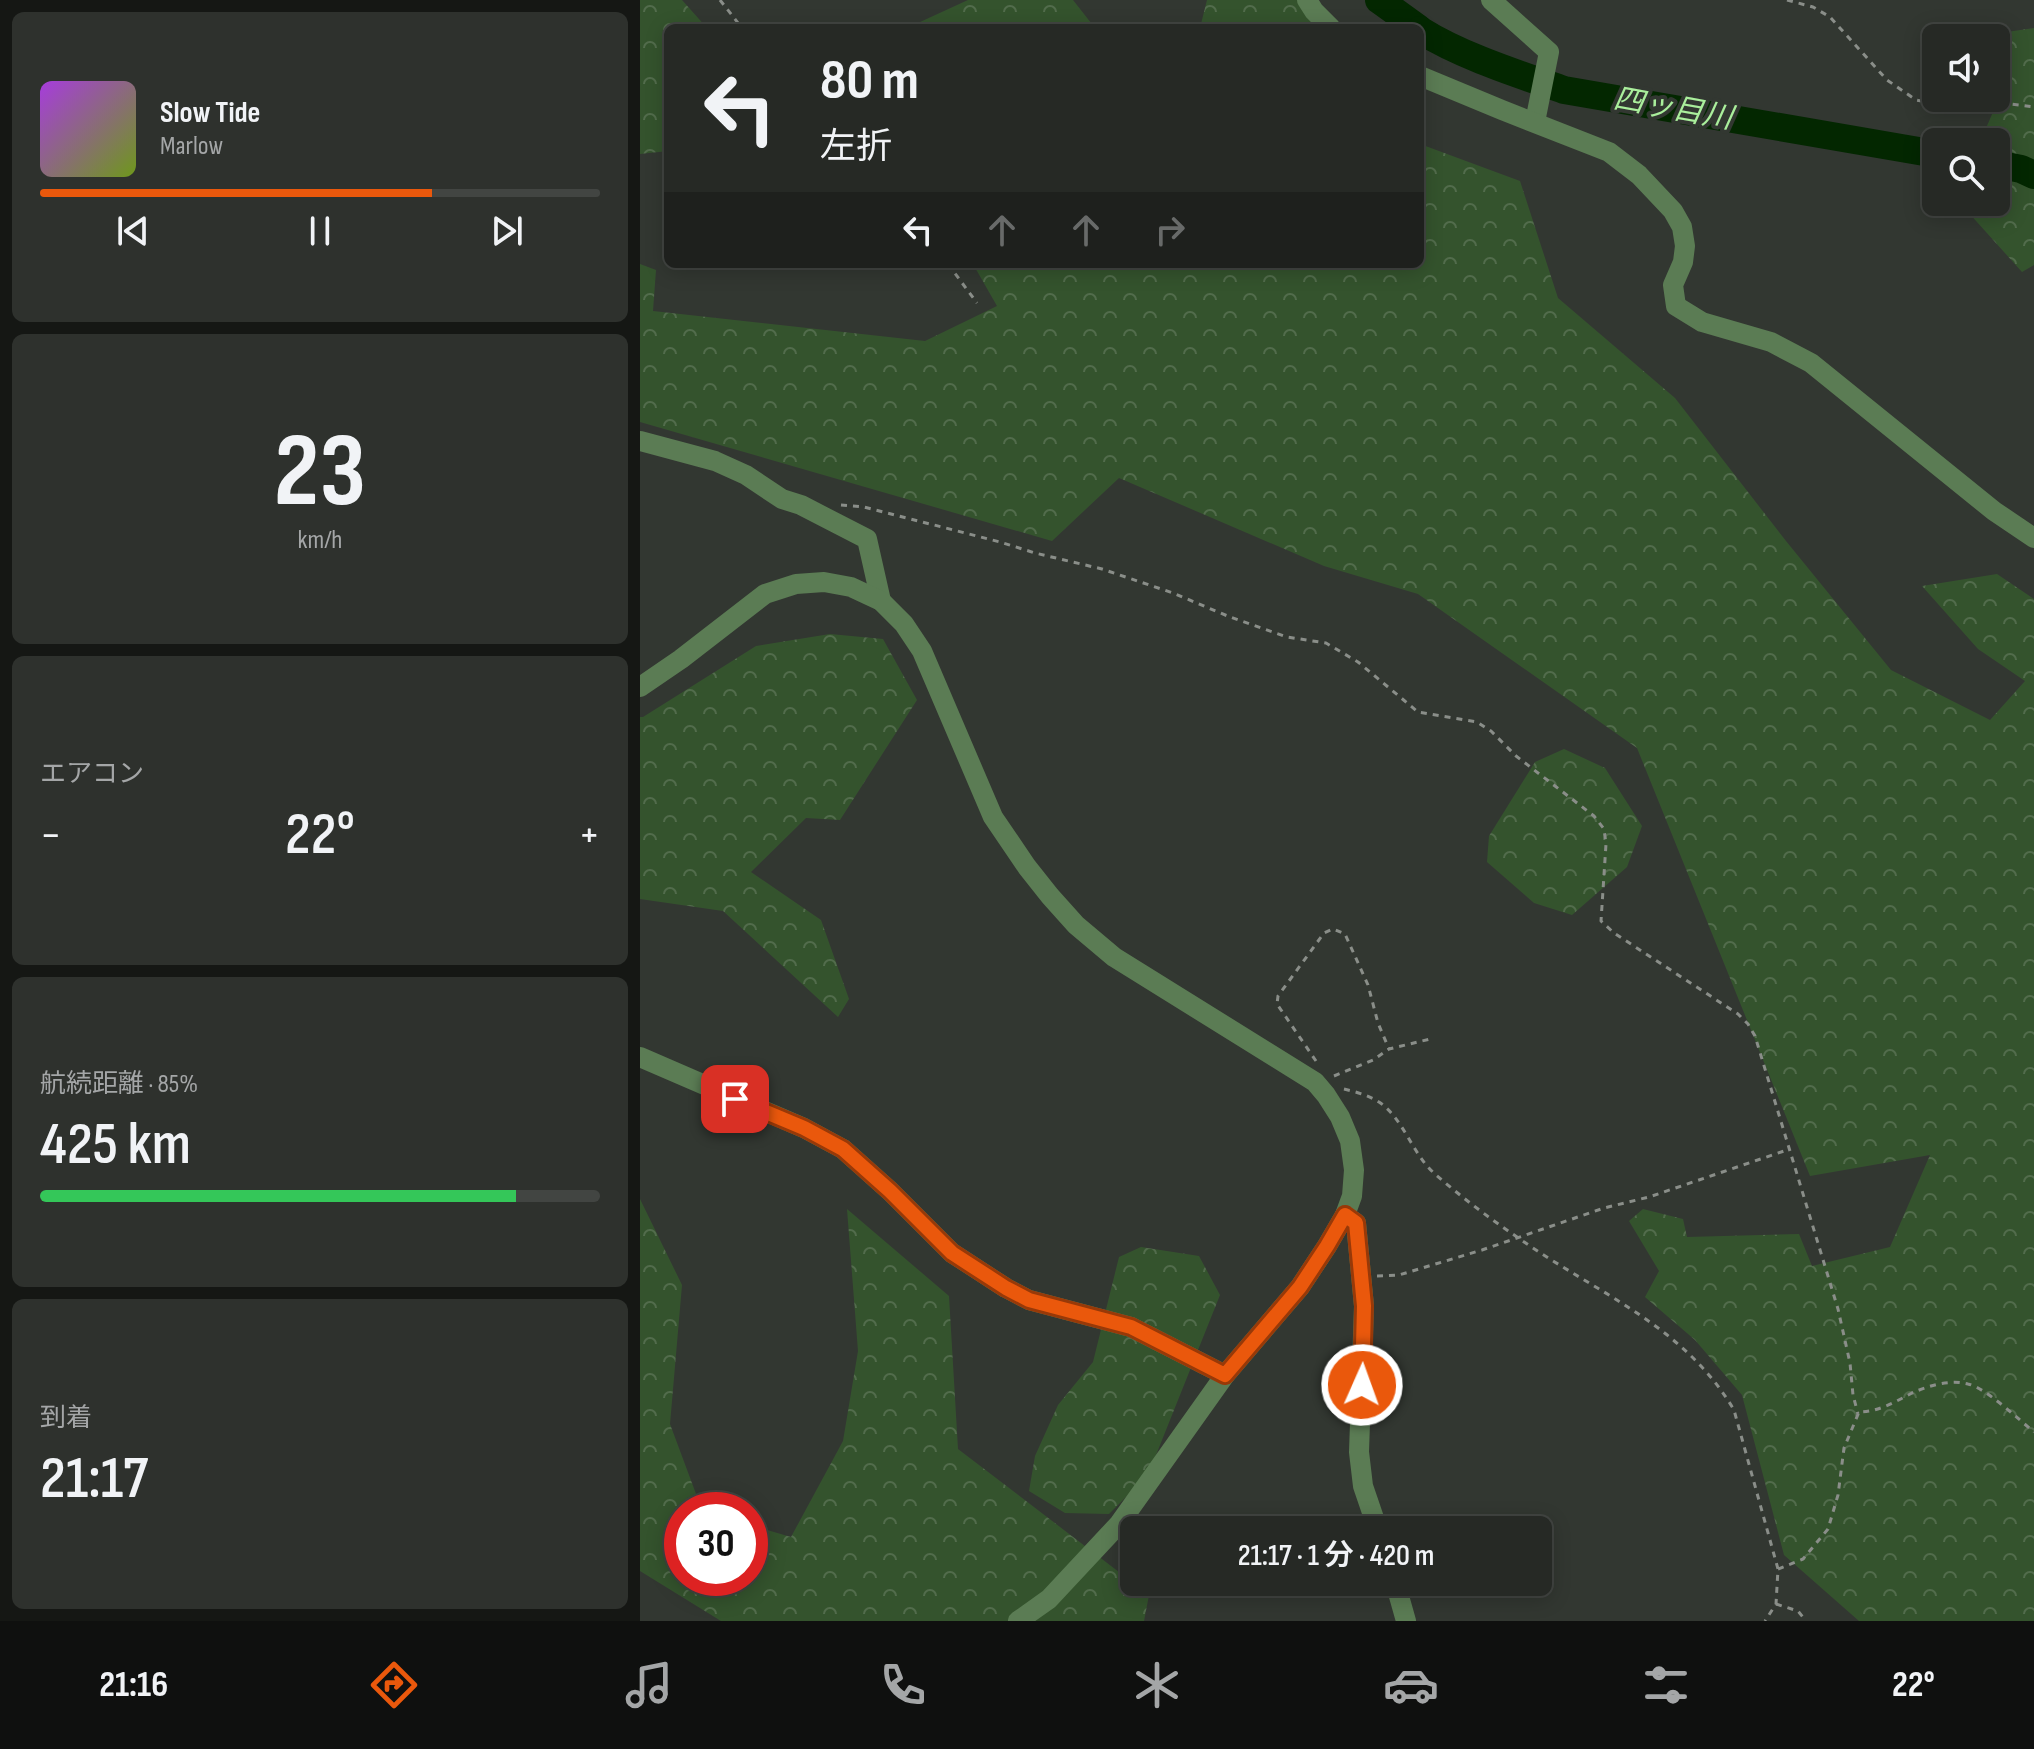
<!DOCTYPE html>
<html lang="ja">
<head>
<meta charset="utf-8">
<style>
	body { margin:0; font-family:"Sofia Sans Condensed","Noto Sans JP",sans-serif; background:#2e312d; color:#f1f3f6; height:100vh; display:flex; flex-direction:column; font-size:30px; white-space:nowrap }
	* { box-sizing:border-box; margin:0 }
	p { font-size:26px; color:#a4a6a7 }
	.icon { flex:none; width:44px; height:44px; fill:none; stroke:currentColor; stroke-width:2; stroke-linecap:round; stroke-linejoin:round }
	.map { position:relative; flex:1; overflow:hidden }
	.panel { display:flex; flex-direction:column; gap:12px; padding:12px; background:#151714; width:640px }
	.panel>* { flex:none }
	.hud { position:absolute; left:24px; top:24px; width:760px; height:244px; border-radius:12px; box-shadow:0 4px 20px #0003,0 0 0 2px #424542; background:#262925; color:#f1f3f6; overflow:hidden }
	.tools { position:absolute; left:1282px; top:24px; display:grid; gap:16px }
	.tools a { display:grid; place-items:center; width:88px; height:88px; border-radius:12px; background:#262925; box-shadow:0 4px 20px #0003,0 0 0 2px #424542; font-size:40px }
	.speed { position:absolute; left:24px; top:1492px; display:flex; gap:16px; font-size:40px; font-weight:700; text-align:center }
	.speed>* { display:grid; place-content:center; width:104px; height:104px; border-radius:50%; background:#262925; box-shadow:0 4px 20px #0003,0 0 0 2px #424542; line-height:1 }
	.speed .limit { border:12px solid #d22; background:#fff; color:#111 }
	.pin { position:absolute; display:grid; place-items:center; width:68px; height:68px; color:#fff; margin:-34px; border-radius:16px; box-shadow:0 4px 12px #0006 }
	.me { position:absolute; width:88px; margin:-44px; rotate:2deg; stroke-linejoin:round; filter:drop-shadow(0 0 6px #0008) }
	.turn { display:flex; align-items:center; gap:28px; height:168px; padding:0 24px; font-size:36px }
	.turn .icon { width:104px; height:104px; stroke-width:2.5 }
	.turn b { display:block; font-size:56px; line-height:68px }
	.lanes { display:flex; align-items:center; height:76px; padding:0 24px; background:#0003; justify-content:center; gap:40px; direction:ltr }
	.lanes .off { opacity:.35 }
	.big { font-size:60px; font-weight:600; line-height:1.1 }
	.panel .tile { flex:1; display:flex; flex-direction:column; justify-content:center; gap:12px; min-width:0; padding:0 28px; border-radius:12px; background:#2e312d }
	.panel .dial { align-items:center; gap:0 }
	.dial b { font-size:104px; line-height:1 }
	.song { display:flex; align-items:center; gap:24px }
	.cover { width:96px; height:96px; border-radius:12px; background:linear-gradient(135deg,hsl(280 70% 55%),hsl(80 70% 35%)) }
	.played { height:8px; border-radius:4px; background:linear-gradient(90deg,#ea580c 70%,#424542 70%) }
	.keys { display:flex; justify-content:space-around; direction:ltr }
	.heat { display:flex; justify-content:space-between; align-items:center; font-size:44px; direction:ltr }
	.charge { height:12px; border-radius:6px; background:linear-gradient(90deg,#34c759 85%,#424542 0) }
	.trip { position:absolute; left:480px; top:1516px; width:432px; height:80px; border-radius:12px; background:#262925; box-shadow:0 4px 20px #0003,0 0 0 2px #424542; font-weight:600; line-height:80px; text-align:center }
	.tabs { display:flex; height:128px; justify-content:space-around; align-items:center; background:#0f100f; color:#a4a6a7 }
	.tabs .icon { width:56px; height:56px }
	.tabs .on { color:#ea580c }
	.tabs b { font-size:36px; color:#f1f3f6 }
	main { display:flex; flex:1; min-height:0 }
	.map>svg:first-child { display:block }
	.forest { fill:url(#forest-crowns) }
	.lines { fill:none; stroke-linecap:round; stroke-linejoin:round }
	.river { stroke:#032700; stroke-width:28 }
	.path { stroke:#8a8e89; stroke-width:3; stroke-dasharray:6 6; stroke-linecap:butt }
	.minor { stroke:#5b7c54; stroke-width:20 }
	.route-casing { stroke:#983908; stroke-width:20 }
	.route { stroke:#ea580c; stroke-width:14 }
	.labels { text-anchor:middle; dominant-baseline:central; stroke-width:8; stroke-linejoin:round; paint-order:stroke }
	.water-label { font-size:30px; font-style:italic; fill:#aaef9c; stroke:#323731 }
</style>
</head>
<body>
<main>
<section class="panel">
<div class="tile">
<div class="song"><i class="cover"></i><div><b>Slow Tide</b><p>Marlow</p></div></div>
<div class="played"></div>
<div class="keys"><svg class="icon" aria-label="previous" viewBox="0 0 24 24"><path d="M18 5L8 12l10 7zM5 5v14"/></svg><svg class="icon" aria-label="pause" viewBox="0 0 24 24"><path d="M8 5v14M16 5v14"/></svg><svg class="icon" aria-label="next" viewBox="0 0 24 24"><path d="M6 5l10 7-10 7zM19 5v14"/></svg></div>
</div>
<div class="tile dial"><b>23</b><p>km/h</p></div>
<div class="tile"><p>エアコン</p>
<div class="heat"><a>−</a><b class="big">22°</b><a>+</a></div>
</div>
<div class="tile"><p>航続距離 · 85%</p><b class="big">425 km</b><div class="charge"></div></div>
<div class="tile"><p>到着</p><b class="big">21:17</b></div>
</section>
<div class="map">
<svg width="1394" height="1621" viewBox="0 0 1394 1621">
	<defs>
		<pattern id="forest-crowns" width="20" height="18" patternUnits="userSpaceOnUse" patternTransform="scale(2)"><rect width="20" height="18" fill="#34532d"/><path d="M2 6a3 3 0 1 1 6 0M12 15a3 3 0 1 1 6 0" fill="none" stroke="#526c4c"/></pattern>
	</defs>
	<rect width="100%" height="100%" fill="#323731"/>
	<!-- forest -->
	<g class="forest">
		<path d="M0 0H42L67 28H28V151L0 154Z"/>
		<path d="M328 0H433L455 28H267Z"/>
		<path d="M567 0H662L683 28H560Z"/>
		<path d="M1394 28V265L1382 272 1319 202H1356V142H1340L1366 82 1356 68V38L1333 37Z"/>
		<path d="M780 144 880 181 918 298 1035 398 1146 541 1251 670 1350 720 1385 681 1338 649 1282 586 1357 574 1394 599V1621H1219L1144 1555 1102 1395 1055 1340 1005 1297 1019 1271 989 1221 1003 1209 1043 1219 1047 1237 1159 1234 1172 1266 1250 1247 1290 1155 1170 1176 997 748 778 594 684 566 479 478 412 541 0 422V264L16 270 13 311 285 341 357 306 333 264H780Z"/>
		<path d="M190 634 243 639 277 700 200 820 166 818 111 872 181 920 209 999 198 1017 83 911 0 899V717H3L116 646Z"/>
		<path d="M924 749 965 768 1002 826 987 867 932 915 894 903 847 862 849 836 895 762Z"/>
		<path d="M0 1199 42 1285 30 1424 62 1510H42V1578H110V1525L151 1537 203 1441 218 1351 207 1209 309 1296 318 1449 509 1595 504 1621H81L0 1571Z"/>
		<path d="M501 1247 559 1256 580 1295 508 1475 469 1514 425 1513 389 1491 395 1456 418 1405 453 1362 479 1257Z"/>
	</g>
	<g class="lines">
		<!-- river -->
		<g class="river">
			<path d="M739 0 778 28"/>
			<path d="M780 30C821 56 878 74 924 90L1296 154"/>
			<path d="M1356 164 1381 169 1394 175"/>
		</g>
		<!-- path -->
		<g class="path">
			<path d="M80 0 102 28"/>
			<path d="M1147 0 1173 7 1190 17 1247 80 1276 100 1302 105 1370 104 1394 107"/>
			<path d="M308 264 337 303"/>
			<path d="M201 505 224 507 360 542 395 553 462 569 533 593 590 617 647 637 686 643 718 662 778 712 837 722 851 731 876 756 954 816 964 829 966 844 961 921 974 933 1098 1014 1108 1024 1115 1036 1198 1309 1210 1363 1213 1395 1218 1414"/>
			<path d="M676 1061 637 1004 638 996 684 933 693 929 705 934 728 985 738 1023 749 1049"/>
			<path d="M694 1076 733 1060 749 1049 790 1039"/>
			<path d="M704 1089C716 1092 728 1095 739 1102 764 1119 772 1154 795 1174 820 1196 849 1218 877 1237 954 1292 1043 1324 1094 1410L1138 1569 1136 1604 1125 1621"/>
			<path d="M737 1276 759 1275 842 1250 964 1208 1009 1197 1150 1149"/>
			<path d="M1138 1569 1163 1559 1188 1529 1198 1495 1204 1448 1219 1412C1238 1412 1255 1402 1272 1393 1288 1386 1309 1379 1328 1384 1346 1388 1378 1419 1394 1432"/>
			<path d="M1136 1604 1158 1611 1166 1621"/>
		</g>
		<!-- minor -->
		<g class="minor">
			<path d="M667 0 674 11 691 28"/>
			<path d="M851 0 909 52 895 122"/>
			<path d="M780 76 862 110 969 152 999 175 1033 211 1042 227 1045 246 1043 262 1033 285 1036 306 1062 322 1131 342 1171 363 1354 511 1394 538"/>
			<path d="M0 441 75 461 106 475 142 499 161 505 227 539 241 601"/>
			<path d="M0 687 41 659 125 594 156 584 184 582 211 587 241 601 264 624 282 651 353 817 387 867 410 896 436 925 474 957 675 1082 686 1095 700 1117 710 1141 714 1170 712 1196 705 1215 687 1246 660 1287 585 1375 479 1524 409 1599 378 1621"/>
			<path d="M0 1057 164 1128 203 1149 250 1191 312 1253 366 1288 389 1300 491 1327 585 1375"/>
			<path d="M705 1215 716 1223 724 1306 719 1452 723 1486 738 1530"/>
			<path d="M755 1582 766 1621"/>
		</g>
	</g>
	<g class="lines">
		<!-- route casing -->
		<g class="route-casing">
			<path id="route" d="M95 1099 164 1128 203 1149 250 1191 312 1253 366 1288 389 1300 491 1327 585 1375 660 1287 687 1246 705 1215 716 1223 724 1306 722 1385"/>
		</g>
		<!-- route -->
		<use href="#route" class="route"/>
	</g>
	<g class="labels">
		<!-- water labels -->
		<g class="water-label">
			<text transform="translate(1033 109) rotate(10)">四ッ目川</text>
		</g>
	</g>
</svg>
<div class="tools">
<a><svg class="icon" aria-label="sound" viewBox="0 0 24 24"><path d="M4 9h4l5-4v14l-5-4H4zM17 9q2 3 0 6"/></svg></a>
<a><svg class="icon" aria-label="search" viewBox="0 0 24 24"><circle cx="10" cy="10" r="6"/><path d="M15 15l6 6"/></svg></a>
</div>
<div class="speed"><div class="limit">30</div></div>
<div class="pin" style="left:95px;top:1099px;background:#d93025"><svg class="icon" aria-label="arrive" viewBox="0 0 24 24"><path d="M6 21V4h12l-3 4 3 4H6"/></svg></div>
<svg class="me" style="left:722px;top:1385px" viewBox="-20 -20 40 40"><circle r="17" fill="#ea580c" stroke="#fff" stroke-width="3"/><path d="M0-11L8 9 0 5-8 9z" fill="#fff"/></svg>
<div class="trip">21:17 · 1 分 · 420 m</div>
<div class="hud">
<div class="turn"><svg class="icon" aria-label="left" viewBox="0 0 24 24"><path d="M17 20v-9H6M10 6l-5 5 5 5"/></svg><div><b>80 m</b>左折</div></div>
<div class="lanes"><svg class="icon" aria-label="left" viewBox="0 0 24 24"><path d="M17 20v-9H6M10 6l-5 5 5 5"/></svg><svg class="icon off" aria-label="ahead" viewBox="0 0 24 24"><path d="M12 20V5M6 11l6-6 6 6"/></svg><svg class="icon off" aria-label="ahead" viewBox="0 0 24 24"><path d="M12 20V5M6 11l6-6 6 6"/></svg><svg class="icon off" aria-label="right" viewBox="0 0 24 24"><path d="M7 20v-9h11M14 6l5 5-5 5"/></svg></div>
</div>
</div>
</main>
<nav class="tabs">
<b>21:16</b>
<svg class="icon on" aria-label="directions" viewBox="0 0 24 24"><path d="M12 3l9 9-9 9-9-9zM9 14v-3h6M13 9l2 2-2 2"/></svg>
<svg class="icon" aria-label="music" viewBox="0 0 24 24"><path d="M9 18V5l10-2v13"/><circle cx="6" cy="18" r="3"/><circle cx="16" cy="16" r="3"/></svg>
<svg class="icon" aria-label="phone" viewBox="0 0 24 24"><path d="M5 4h4l2 5-3 2q2 4 5 5l2-3 5 2v4C11 20 4 13 5 4z"/></svg>
<svg class="icon" aria-label="climate" viewBox="0 0 24 24"><path d="M12 3v18M4 7l16 10M4 17L20 7"/></svg>
<svg class="icon" aria-label="car" viewBox="0 0 24 24"><path d="M5 17H2v-5l4-1 3-4h7l3 4 3 1v5h-3M9 17h6M6 11h13"/><circle cx="7" cy="17" r="2"/><circle cx="17" cy="17" r="2"/></svg>
<svg class="icon" aria-label="filters" viewBox="0 0 24 24"><path d="M4 7h16M4 17h16"/><circle cx="9" cy="7" r="2"/><circle cx="15" cy="17" r="2"/></svg>
<b>22°</b>
</nav>
</body>
</html>
